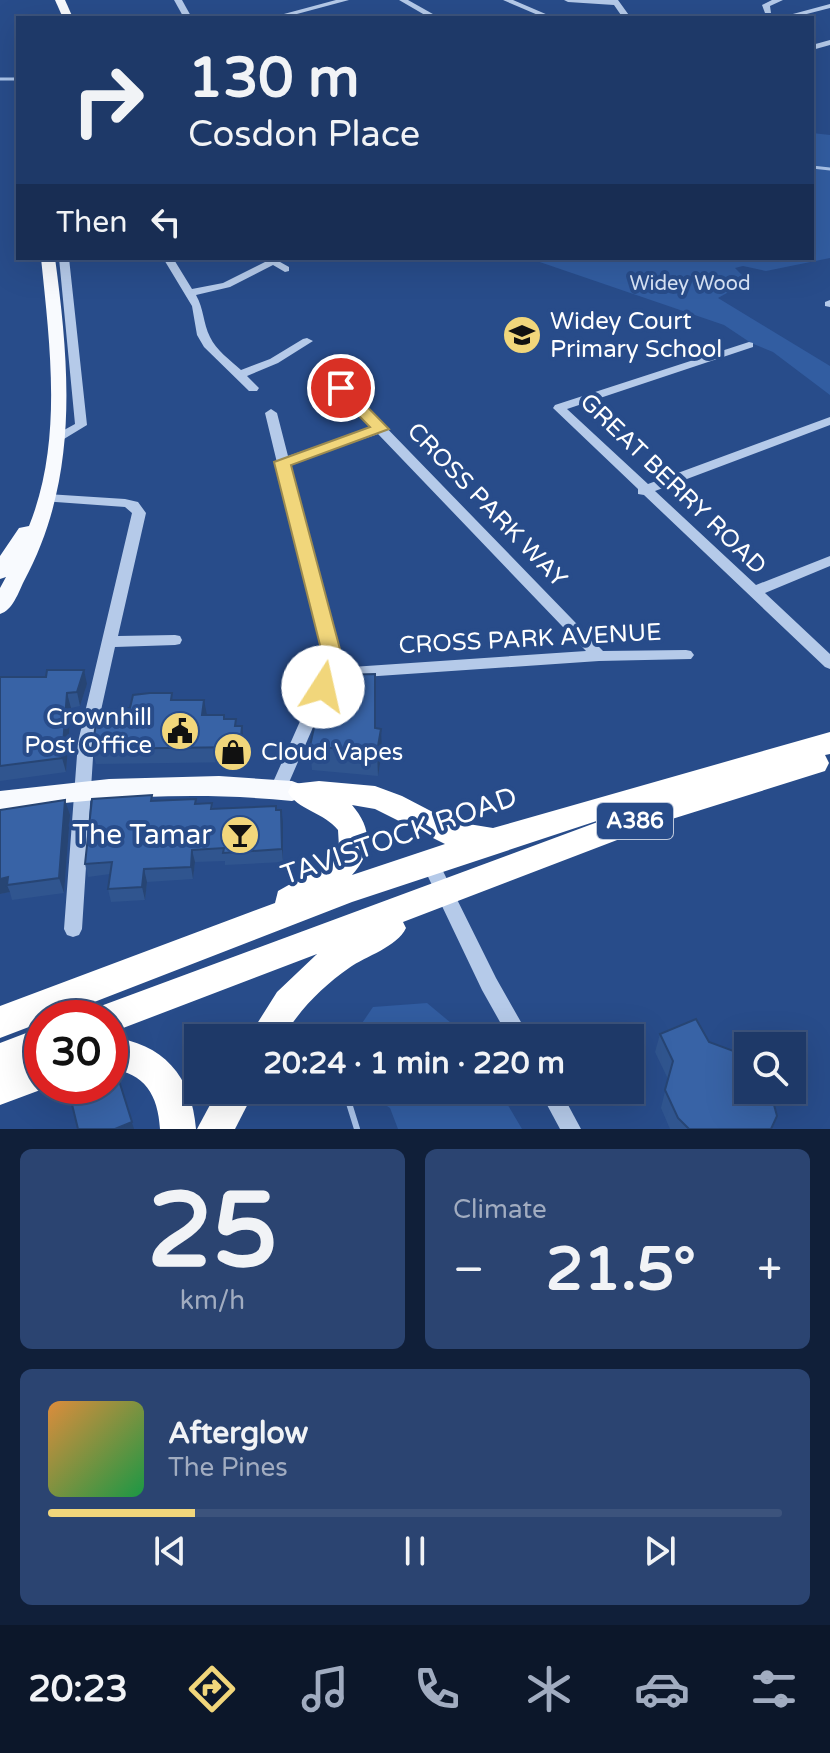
<!DOCTYPE html>
<html lang="en">
<head>
<meta charset="utf-8">
<style>
	body { margin:0; font-family:"Varela Round",sans-serif; background:#2b4471; color:#f1f3f6; height:100vh; display:flex; flex-direction:column; font-size:30px; white-space:nowrap }
	* { box-sizing:border-box; margin:0 }
	p { font-size:26px; color:#a1acc0 }
	.icon { flex:none; width:44px; height:44px; fill:none; stroke:currentColor; stroke-width:2; stroke-linecap:round; stroke-linejoin:round }
	.map { position:relative; height:1129px; overflow:hidden }
	.sheet { display:flex; flex-direction:column; gap:20px; padding:20px; background:#101f39; flex:1 }
	.sheet>* { flex:none }
	.banner { position:absolute; left:16px; top:16px; width:798px; height:244px; border-radius:0px; box-shadow:0 8px 32px #0002,0 0 0 2px #3c537c; background:#1e3968; color:#f1f3f6; overflow:hidden }
	.controls { position:absolute; left:734px; top:1032px; display:grid; gap:16px }
	.controls a { display:grid; place-items:center; width:72px; height:72px; border-radius:0px; background:#1e3968; box-shadow:0 8px 32px #0002,0 0 0 2px #3c537c; font-size:40px }
	.speed { position:absolute; left:24px; top:1000px; display:flex; gap:16px; font-size:40px; font-weight:700; text-align:center }
	.speed>* { display:grid; place-content:center; width:104px; height:104px; border-radius:50%; background:#1e3968; box-shadow:0 8px 32px #0002,0 0 0 2px #3c537c; line-height:1 }
	.speed .limit { border:12px solid #d22; background:#fff; color:#111 }
	.pin { position:absolute; display:grid; place-items:center; width:68px; height:68px; color:#fff; margin:-34px; border:4px solid #fff; border-radius:50%; box-shadow:0 2px 8px #0007 }
	.me { position:absolute; width:88px; margin:-44px; rotate:10deg; stroke-linejoin:round; filter:drop-shadow(0 0 6px #0008) }
	.turn { display:flex; align-items:center; gap:28px; height:168px; padding:0 40px; font-size:36px }
	.turn .icon { width:104px; height:104px; stroke-width:2.5 }
	.turn b { display:block; font-size:56px; line-height:68px }
	.then { display:flex; align-items:center; height:76px; padding:0 40px; background:#0003; gap:16px; font-size:30px }
	.big { font-size:60px; font-weight:800; line-height:1.1 }
	.sheet .tile { flex:1; display:flex; flex-direction:column; justify-content:center; gap:12px; min-width:0; padding:0 28px; border-radius:12px; background:#2b4471 }
	.sheet .dial { align-items:center; gap:0 }
	.dial b { font-size:104px; line-height:1 }
	.song { display:flex; align-items:center; gap:24px }
	.cover { width:96px; height:96px; border-radius:12px; background:linear-gradient(135deg,hsl(30 70% 55%),hsl(140 70% 35%)) }
	.played { height:8px; border-radius:4px; background:linear-gradient(90deg,#f1d67b 20%,#3c537c 20%) }
	.keys { display:flex; justify-content:space-around; direction:ltr }
	.heat { display:flex; justify-content:space-between; align-items:center; font-size:44px; direction:ltr }
	.sheet .tiles { flex:1; display:grid; gap:20px; grid-template-columns:1fr 1fr }
	.tile:last-child { grid-column:span 2 }
	.trip { position:absolute; left:184px; top:1024px; width:460px; height:80px; border-radius:0px; background:#1e3968; box-shadow:0 8px 32px #0002,0 0 0 2px #3c537c; font-weight:800; line-height:80px; text-align:center }
	.tabs { display:flex; height:128px; justify-content:space-around; align-items:center; background:#0c172a; color:#a1acc0 }
	.tabs .icon { width:56px; height:56px }
	.tabs .current { color:#f1d67b }
	.tabs b { font-size:36px; color:#f1f3f6 }
	.map>svg:first-child { display:block }
	.green { fill:#325da1 }
	.lines { fill:none; stroke-linecap:round; stroke-linejoin:round }
	.stream-far1 { stroke:#aac4ea; stroke-width:3 }
	.stream { stroke:#aac4ea; stroke-width:6 }
	.minor { fill:#b5cae9; fill-rule:evenodd }
	.major { fill:#f8fafe; fill-rule:evenodd }
	.highway { fill:#fff; fill-rule:evenodd }
	.wall { fill:#30558f }
	.shaded-wall { fill:#274574 }
	.building { fill:#3863a6; stroke:#274574; stroke-width:2 }
	.route { fill:#f1d67b; stroke:#9d8b50; stroke-width:2 }
	.labels { text-anchor:middle; dominant-baseline:central; stroke-width:8; stroke-linejoin:round; paint-order:stroke }
	.far-park-label { font-size:20px; fill:#d9e5f7; stroke:#284c8a }
	.shield { fill:#284c8a; stroke:#bec9dc; stroke-width:2 }
	.shield-label { font-size:22px; font-weight:bold; fill:#fff }
	.poi-label { font-size:24px; fill:#fff; stroke:#284c8a; text-anchor:start }
	.street-label { font-size:24px; fill:#fff; stroke:#284c8a }
	.near-poi-label { font-size:28px; fill:#fff; stroke:#284c8a; text-anchor:end }
	.near-street-label { font-size:28px; fill:#fff; stroke:#284c8a }
</style>
</head>
<body>
<div class="map">
<svg width="830" height="1129" viewBox="0 0 830 1129">
	<rect width="100%" height="100%" fill="#284c8a"/>
	<!-- green -->
	<g class="green">
		<path d="M812 133 830 135V258L766 271 743 266 735 268 748 281 718 298 830 366V395L773 352 751 343 724 325 528 258H812Z"/>
		<path d="M427 1003 469 1038H352L373 1007Z"/>
		<path d="M363 1090H499L522 1129H398L390 1108Z"/>
	</g>
	<g class="lines">
		<!-- stream-far1 -->
		<g class="stream-far1">
			<path d="M0 79H18"/>
			<path d="M812 167 830 169"/>
		</g>
		<!-- stream -->
		<path class="stream" d="M348 1100 357 1129"/>
		<!-- minor -->
		<g class="minor">
			<path d="M174 0H182L192 18H184Z"/>
			<path d="M336 0H349L282 18H269Z"/>
			<path d="M399 0H408L440 18H430Z"/>
			<path d="M503 0H513L555 18H545Z"/>
			<path d="M564 0H618L631 18H623L614 5 568 2Z"/>
			<path d="M772 0H783L770 6 771 13H765L762 5Z"/>
			<path d="M830 4V8L791 18H778Z"/>
			<path d="M830 40V45L812 50V45Z"/>
			<path d="M59 258H69L87 425 59 442 53 438 55 435 75 424Z"/>
			<path d="M163 258H173L192 289 223 283 273 258 289 267V271L285 272 273 265 230 287 196 295C204 309 203 323 210 337 216 350 230 360 241 370L270 359 303 339 307 338 313 341 278 363 247 376 259 388 257 391H249L204 347 197 335 192 306Z"/>
			<path d="M830 300V307L825 306V302Z"/>
			<path d="M749 342 753 343V347L567 409 648 484 830 417V425L655 491 756 585 830 556V566L765 593 830 654V669L825 667 644 495 638 494V489L553 408 555 405Z"/>
			<path d="M341 384 345 385 603 651 686 650 691 651 694 655 691 659 599 661 334 679 284 794 278 796 272 794 270 789 321 674 323 653 265 413 271 409 277 413 288 456 372 428 337 391V385ZM378 434 586 651 337 668 339 653 290 464Z"/>
			<path d="M47 494 125 499 138 502 146 513 118 636 175 635 180 636 182 640 180 644 175 645 115 647 94 742 82 929 79 935 73 937 67 935 64 929 78 742 132 513 125 507 42 501 40 498 42 495Z"/>
			<path d="M430 855 436 857 496 978 530 1038H509L482 990 421 862 424 857Z"/>
			<path d="M539 1090H560L581 1129H560Z"/>
		</g>
		<!-- major -->
		<g class="major">
			<path d="M55 0H65L73 18H63Z"/>
			<path d="M41 258H55C70 369 79 479 24 581 18 593 13 610 0 614V588L6 577 0 579V556L19 528 29 526C63 442 50 346 41 258Z"/>
			<path d="M219 776 292 781 300 784 304 791 300 798 292 801C194 791 98 797 0 811V791L109 779Z"/>
		</g>
		<!-- highway -->
		<g class="highway">
			<path d="M830 732V754L825 755 829 763 825 771 672 819 403 922 406 928C397 947 366 956 349 968 323 986 299 1010 283 1038H248L277 992 317 954 110 1033V1018H93L98 1007 630 810 352 902 53 1018H42V1022L0 1038V1006L275 903 278 891 317 869 339 847 338 830C325 813 296 809 288 792L292 784 319 781 375 786 402 796 450 821 493 828ZM352 805 375 809 445 844 352 875C373 852 372 828 352 805Z"/>
			<path d="M42 1027V1086H51L0 1105V1043Z"/>
			<path d="M110 1037C163 1043 192 1076 196 1129H160C158 1095 145 1073 110 1069Z"/>
			<path d="M218 1090H255L235 1129H197Z"/>
		</g>
	</g>
	<!-- wall -->
	<g class="wall">
		<path d="M0 677 87 684 80 706 71 708 66 772 0 781Z"/>
		<path d="M376 698 375 728 382 752 378 776 312 770 310 746 329 724Z"/>
		<path d="M173 700 206 715 225 719 237 726H242L244 741 242 762 96 764 92 749 119 717 130 708Z"/>
		<path d="M152 795 153 801 197 804 212 803 213 809 276 810 283 822V862L225 865V861L195 862 193 879 147 882 145 900 111 902 108 889 110 874 88 877 85 864Z"/>
		<path d="M70 815 64 893 12 900 10 892 0 894Z"/>
		<path d="M660 1034 709 1042 777 1116 772 1129H670L661 1108 668 1079 655 1052Z"/>
	</g>
	<!-- shaded-wall -->
	<g class="shaded-wall">
		<path d="M84 670 87 684 80 706 77 692Z"/>
		<path d="M67 693 71 708 66 772 62 758Z"/>
		<path d="M204 700 207 715H202Z"/>
		<path d="M242 726 244 741 242 762 240 747Z"/>
		<path d="M381 729 382 752 378 776 377 752Z"/>
		<path d="M65 800 70 815 64 893 59 878Z"/>
		<path d="M281 810 283 822V862L282 849Z"/>
		<path d="M192 850 195 862 193 879 191 867Z"/>
		<path d="M144 869 147 882 145 900 142 887Z"/>
		<path d="M8 877 7 885 10 892 0 894V879Z"/>
		<path d="M116 1071 134 1129H115Z"/>
	</g>
	<!-- building -->
	<g class="building">
		<path d="M47 670H84L77 692 67 693 62 758 0 766V677H46Z"/>
		<path d="M375 674V728L381 729 377 752 310 746 315 723 329 724V693L337 692 338 675Z"/>
		<path d="M150 693H172L171 700H204L202 715H224V719H236L235 726H242L240 747 92 749 97 717H119L120 708H130L133 695Z"/>
		<path d="M152 795 151 801 196 799 195 804 212 803 211 809 276 806V810H281L282 849 223 853 224 848 192 850 191 867 144 869 142 887 108 889 112 862 85 864 92 799Z"/>
		<path d="M65 800 59 878 7 885 8 877 0 879V810Z"/>
		<path d="M696 1019 709 1042 739 1053 748 1062V1090H770L777 1116 771 1129H689L678 1118 665 1090 673 1061 660 1034Z"/>
		<path d="M116 1071 132 1122 115 1129H78L69 1092 83 1086H110V1074Z"/>
	</g>
	<!-- route -->
	<path class="route" d="M335 385H346L389 429 291 465 341 653 333 687 323 694 313 687 322 653 274 462 370 427 335 391Z"/>
	<!-- icons -->
	<defs>
		<g id="school-disc" transform="scale(2)"><circle r="9.5" fill="#f1d67b" stroke="#284c8a"/><path d="M0-5L7-2L0 1L-7-2ZM-4 1L0 2.5L4 1V4Q0 6-4 4Z" fill="#111"/></g>
		<g id="civic-disc" transform="scale(2)"><circle r="9.5" fill="#f1d67b" stroke="#284c8a"/><path d="M-.6-6.5H3V-4.5H.6V-3L4-1V1h2V6H-6V1h2V-1L-.6-3ZM-1.2 2.5V6h2.4V2.5Z" fill="#111"/></g>
		<g id="shop-disc" transform="scale(2)"><circle r="9.5" fill="#f1d67b" stroke="#284c8a"/><path d="M-5-2.5h2.3a2.7 3.5 0 0 1 5.4 0H5L5.5 6h-11ZM-1.5-2.5h3a1.5 2.3 0 0 0-3 0Z" fill="#111"/></g>
		<g id="bar-disc" transform="scale(2)"><circle r="9.5" fill="#f1d67b" stroke="#284c8a"/><path d="M-6-5H6L.8 .8V4.5H3.5V6h-7V4.5H-.8V.8Z" fill="#111"/></g>
	</defs>
	<g fill-rule="evenodd">
		<use href="#school-disc" x="522" y="335"/>
		<use href="#civic-disc" x="180" y="731"/>
		<use href="#shop-disc" x="233" y="752"/>
		<use href="#bar-disc" x="240" y="835"/>
	</g>
	<g class="labels">
		<!-- far-park labels -->
		<g class="far-park-label">
			<text x="690" y="284">Widey Wood</text>
		</g>
		<!-- shield labels -->
		<rect class="shield" x="597" y="803" width="76" height="36" rx="6"/>
		<g class="shield-label">
			<text x="635" y="821">A386</text>
		</g>
		<!-- poi labels -->
		<g class="poi-label">
			<text x="550" y="321">Widey Court<tspan x="550" dy="28">Primary School</tspan></text>
			<text x="152" y="717" text-anchor="end">Crownhill<tspan x="152" dy="28">Post Office</tspan></text>
			<text x="261" y="752">Cloud Vapes</text>
		</g>
		<!-- street labels -->
		<g class="street-label">
			<text transform="translate(673 484) rotate(44)">GREAT BERRY ROAD</text>
			<text transform="translate(487 505) rotate(46)">CROSS PARK WAY</text>
			<text transform="translate(530 639) rotate(-3)">CROSS PARK AVENUE</text>
		</g>
		<!-- near-poi labels -->
		<g class="near-poi-label">
			<text x="212" y="835">The Tamar</text>
		</g>
		<!-- near-street labels -->
		<g class="near-street-label">
			<text transform="translate(399 836) rotate(-19)">TAVISTOCK ROAD</text>
		</g>
	</g>
</svg>
<div class="controls">
<a><svg class="icon" aria-label="search" viewBox="0 0 24 24"><circle cx="10" cy="10" r="6"/><path d="M15 15l6 6"/></svg></a>
</div>
<div class="speed"><div class="limit">30</div></div>
<div class="pin" style="left:341px;top:388px;background:#d93025"><svg class="icon" aria-label="arrive" viewBox="0 0 24 24"><path d="M6 21V4h12l-3 4 3 4H6"/></svg></div>
<svg class="me" style="left:323px;top:687px" viewBox="-20 -20 40 40"><circle r="19" fill="#fff"/><path d="M0-13L10 11 0 6-10 11z" fill="#f1d67b"/></svg>
<div class="trip">20:24 · 1 min · 220 m</div>
<div class="banner">
<div class="turn"><svg class="icon" aria-label="right" viewBox="0 0 24 24"><path d="M7 20v-9h11M14 6l5 5-5 5"/></svg><div><b>130 m</b>Cosdon Place</div></div>
<div class="then">Then<svg class="icon" aria-label="left" viewBox="0 0 24 24"><path d="M17 20v-9H6M10 6l-5 5 5 5"/></svg></div>
</div>
</div>
<section class="sheet">
<div class="tiles">
<div class="tile dial"><b>25</b><p>km/h</p></div>
<div class="tile"><p>Climate</p>
<div class="heat"><a>−</a><b class="big">21.5°</b><a>+</a></div>
</div>
<div class="tile">
<div class="song"><i class="cover"></i><div><b>Afterglow</b><p>The Pines</p></div></div>
<div class="played"></div>
<div class="keys"><svg class="icon" aria-label="previous" viewBox="0 0 24 24"><path d="M18 5L8 12l10 7zM5 5v14"/></svg><svg class="icon" aria-label="pause" viewBox="0 0 24 24"><path d="M8 5v14M16 5v14"/></svg><svg class="icon" aria-label="next" viewBox="0 0 24 24"><path d="M6 5l10 7-10 7zM19 5v14"/></svg></div>
</div>
</div>
</section>
<nav class="tabs">
<b>20:23</b>
<svg class="icon current" aria-label="directions" viewBox="0 0 24 24"><path d="M12 3l9 9-9 9-9-9zM9 14v-3h6M13 9l2 2-2 2"/></svg>
<svg class="icon" aria-label="music" viewBox="0 0 24 24"><path d="M9 18V5l10-2v13"/><circle cx="6" cy="18" r="3"/><circle cx="16" cy="16" r="3"/></svg>
<svg class="icon" aria-label="phone" viewBox="0 0 24 24"><path d="M5 4h4l2 5-3 2q2 4 5 5l2-3 5 2v4C11 20 4 13 5 4z"/></svg>
<svg class="icon" aria-label="climate" viewBox="0 0 24 24"><path d="M12 3v18M4 7l16 10M4 17L20 7"/></svg>
<svg class="icon" aria-label="car" viewBox="0 0 24 24"><path d="M5 17H2v-5l4-1 3-4h7l3 4 3 1v5h-3M9 17h6M6 11h13"/><circle cx="7" cy="17" r="2"/><circle cx="17" cy="17" r="2"/></svg>
<svg class="icon" aria-label="filters" viewBox="0 0 24 24"><path d="M4 7h16M4 17h16"/><circle cx="9" cy="7" r="2"/><circle cx="15" cy="17" r="2"/></svg>
</nav>
</body>
</html>
